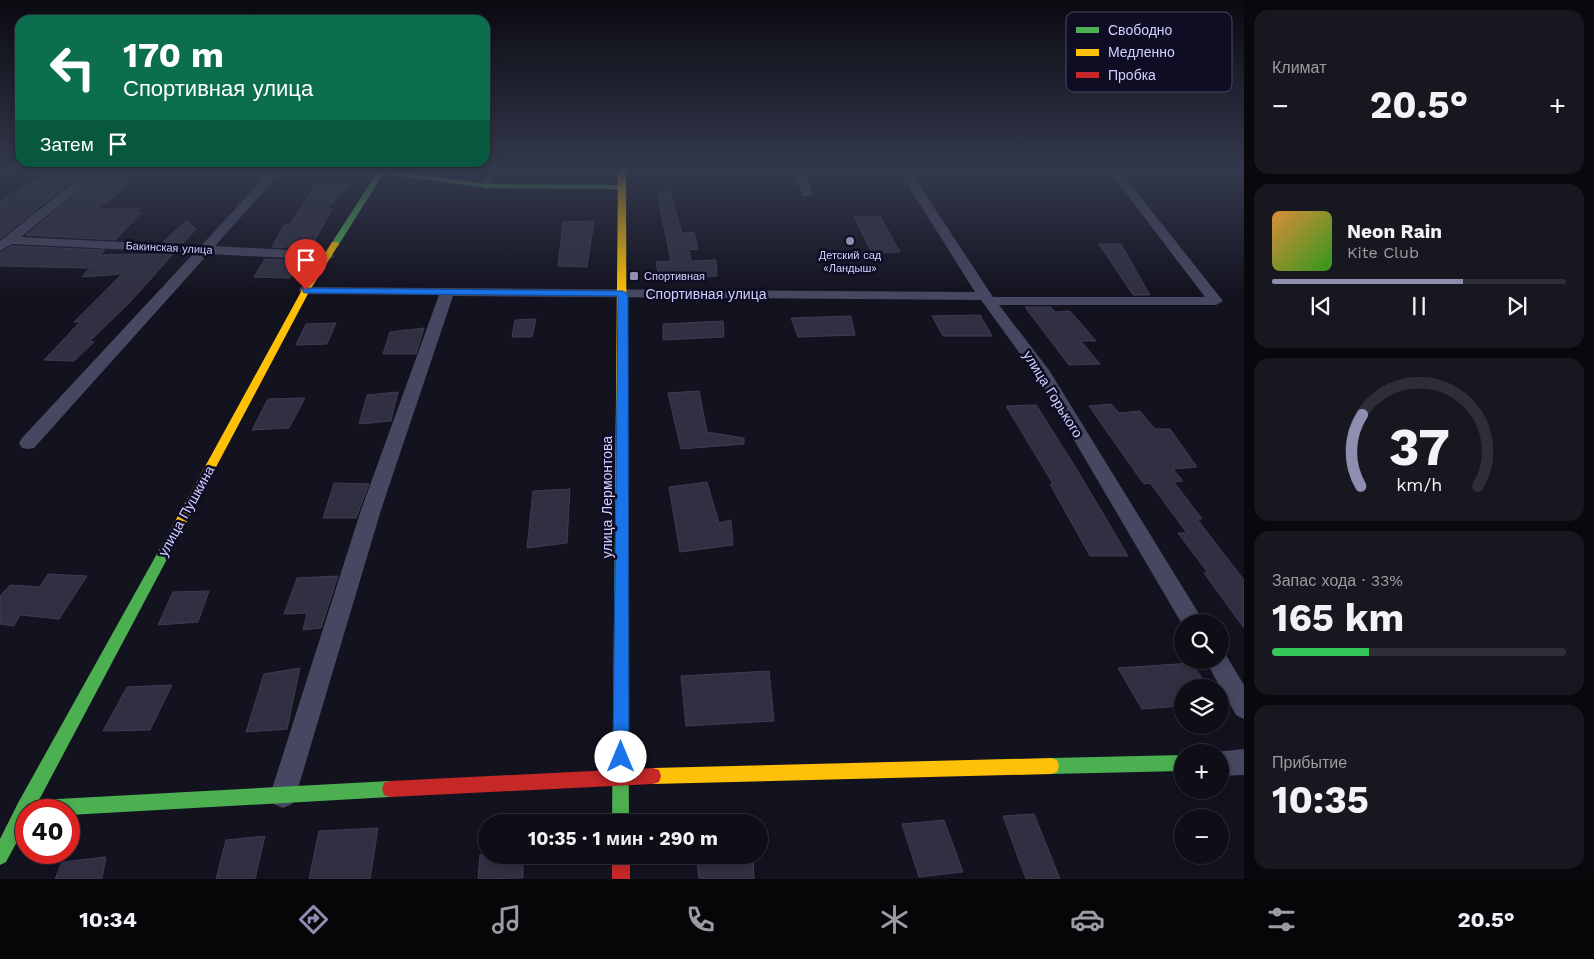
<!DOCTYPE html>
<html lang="ru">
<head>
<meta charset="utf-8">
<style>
	body { margin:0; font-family:"Work Sans",sans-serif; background:#171720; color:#f1f3f6; height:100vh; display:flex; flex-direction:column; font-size:19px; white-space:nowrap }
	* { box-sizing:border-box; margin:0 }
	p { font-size:16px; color:#9b9ca1 }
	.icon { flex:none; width:28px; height:28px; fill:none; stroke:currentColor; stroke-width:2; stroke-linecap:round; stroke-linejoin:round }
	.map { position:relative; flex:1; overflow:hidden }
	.panel { display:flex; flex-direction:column; gap:10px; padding:10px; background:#08080d; width:350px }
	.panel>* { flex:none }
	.guide { position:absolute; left:15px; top:15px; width:475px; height:152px; border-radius:15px; box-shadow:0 2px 8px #0003,0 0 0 1px #2e2e36; background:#0b6e4f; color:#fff; overflow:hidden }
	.fabs { position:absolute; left:1174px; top:614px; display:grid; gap:10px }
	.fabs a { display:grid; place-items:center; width:55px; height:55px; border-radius:50%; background:#0e0e17; box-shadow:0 2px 8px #0003,0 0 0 1px #2e2e36; font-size:25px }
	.speed { position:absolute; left:15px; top:799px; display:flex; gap:10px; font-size:25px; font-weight:700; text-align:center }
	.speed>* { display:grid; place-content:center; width:65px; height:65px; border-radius:50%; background:#0e0e17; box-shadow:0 2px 8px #0003,0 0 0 1px #2e2e36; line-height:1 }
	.speed .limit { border:8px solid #d22; background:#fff; color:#111 }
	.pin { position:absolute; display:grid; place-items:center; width:42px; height:42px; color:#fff; margin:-51px -21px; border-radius:50% 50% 50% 0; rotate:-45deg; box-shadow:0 0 5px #0007 }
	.pin .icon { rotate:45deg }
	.me { position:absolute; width:55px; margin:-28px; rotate:0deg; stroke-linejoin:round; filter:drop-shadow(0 0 4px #0008) }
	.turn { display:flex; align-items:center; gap:18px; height:105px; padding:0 25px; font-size:22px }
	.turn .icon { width:65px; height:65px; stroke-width:2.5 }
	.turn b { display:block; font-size:35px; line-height:42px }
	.then { display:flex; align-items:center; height:48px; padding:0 25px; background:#0003; gap:10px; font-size:19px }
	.big { font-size:38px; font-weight:700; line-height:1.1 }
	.panel .widget { flex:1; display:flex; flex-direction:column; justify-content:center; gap:8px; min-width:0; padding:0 18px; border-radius:15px; background:#171720 }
	.panel .dial { align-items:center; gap:0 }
	.dial svg { height:130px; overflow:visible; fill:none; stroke:#2e2e36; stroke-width:7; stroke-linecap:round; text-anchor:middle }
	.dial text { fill:#f1f3f6; stroke:none }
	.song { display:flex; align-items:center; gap:15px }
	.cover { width:60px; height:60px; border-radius:8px; background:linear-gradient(135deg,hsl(30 70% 55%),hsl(110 70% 35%)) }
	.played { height:5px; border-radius:2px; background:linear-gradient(90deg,#8f8eb1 65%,#2e2e36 65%) }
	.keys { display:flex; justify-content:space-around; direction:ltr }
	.heat { display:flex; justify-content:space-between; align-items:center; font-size:28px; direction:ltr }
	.charge { height:8px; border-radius:4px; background:linear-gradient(90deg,#34c759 33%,#2e2e36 0) }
	.trip { position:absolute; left:478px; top:814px; width:290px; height:50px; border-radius:25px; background:#0e0e17; box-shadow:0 2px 8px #0003,0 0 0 1px #2e2e36; font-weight:700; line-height:50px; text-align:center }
	.menu { display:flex; height:80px; justify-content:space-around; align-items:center; background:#060609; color:#9b9ca1 }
	.menu .icon { width:35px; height:35px }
	.menu .active { color:#8f8eb1 }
	.menu b { font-size:22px; color:#f1f3f6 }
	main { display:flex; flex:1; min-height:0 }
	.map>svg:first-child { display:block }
	.building { fill:#313042; stroke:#3e3c53 }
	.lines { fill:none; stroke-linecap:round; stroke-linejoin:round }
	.street { fill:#464760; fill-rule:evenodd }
	.fast { fill:#4caf50; fill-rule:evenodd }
	.slow { fill:#ffc107; fill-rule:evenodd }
	.jam { fill:#c62828; fill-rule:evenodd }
	.route { fill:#1a73e8; stroke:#114b97 }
	.poi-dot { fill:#8f8eb1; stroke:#0f0d24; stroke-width:2 }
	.labels { text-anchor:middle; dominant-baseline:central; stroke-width:5; stroke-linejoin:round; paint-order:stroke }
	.far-street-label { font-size:11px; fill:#d2d0ff; stroke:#0f0d24 }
	.far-poi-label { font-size:11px; fill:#d2d0ff; stroke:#0f0d24 }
	.street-label { font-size:14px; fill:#d2d0ff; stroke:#0f0d24 }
	.key { fill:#0f0d24; stroke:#4a4866; stroke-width:1 }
	.key-label { font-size:14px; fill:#d2d0ff }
</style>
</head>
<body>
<main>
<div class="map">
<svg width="1244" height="879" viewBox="0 0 1244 879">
	<rect width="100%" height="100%" fill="#13121f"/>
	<!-- building -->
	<g class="building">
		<path d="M56 171H84L0 239V201L32 180H43Z"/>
		<path d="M103 171H138L123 189 98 209 140 208 135 213 142 212 115 240 26 235Z"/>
		<path d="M316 185 349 186 327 209H332L310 249 272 247 285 224H290Z"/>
		<path d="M669 190 682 233 694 232 698 249 689 250 691 261 716 260 717 276 659 279 656 262 671 261 657 193Z"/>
		<path d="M880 216 900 252 872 253 854 217Z"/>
		<path d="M187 220 196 229 183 243 163 242Z"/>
		<path d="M594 221 587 267 558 266 563 222Z"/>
		<path d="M1099 244H1121L1150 295H1133Z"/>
		<path d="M12 246 105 250 100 255 173 254 130 302 90 341 94 342 74 361 44 360 80 322H74L122 274 82 277 97 259 88 268 0 266V253Z"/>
		<path d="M265 259 302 261 290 278 254 277Z"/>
		<path d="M1025 307H1051L1055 312 1070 311 1096 341H1081L1100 364 1069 365Z"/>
		<path d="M980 315 992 336H943L932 316Z"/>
		<path d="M851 316 855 335 798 337 791 318Z"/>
		<path d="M536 319 532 337H512L515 320Z"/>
		<path d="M723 321 724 337 663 340V324Z"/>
		<path d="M336 323 327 344 296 345 306 324Z"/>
		<path d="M424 328 416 354H383L390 332Z"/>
		<path d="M699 391 707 432 744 438V444L681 449 668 393Z"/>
		<path d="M398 392 391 421 359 424 367 395Z"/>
		<path d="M305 398 289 428 252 430 268 399Z"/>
		<path d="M1111 404 1119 413 1140 411 1155 429H1170L1197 467 1173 469 1183 481 1174 482 1202 519H1197L1244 580V628L1204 573H1208L1178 533H1187L1150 483 1144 484 1136 473 1089 406Z"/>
		<path d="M1036 405 1076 468 1128 556H1090L1050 484H1053L1006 406Z"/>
		<path d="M707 482 719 523 731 520 733 545 680 552 669 487Z"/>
		<path d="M334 483 369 484 356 518H323Z"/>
		<path d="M570 489 567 543 527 548 533 491Z"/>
		<path d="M48 574 87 576 59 619 20 615 14 626 0 624V596L10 585 40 587Z"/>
		<path d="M338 576 321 628 303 630 307 613 284 614 297 578Z"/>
		<path d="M209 591 198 622 158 625 173 592Z"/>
		<path d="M1192 663 1208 688H1182V706L1142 709 1118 668Z"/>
		<path d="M300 668 287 729 246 732 264 674Z"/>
		<path d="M769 671 774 721 686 726 681 676Z"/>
		<path d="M172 685 150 730 103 731 127 687Z"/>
		<path d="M1034 814 1060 879H1026L1003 816Z"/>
		<path d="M944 820 963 872 919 877 902 824Z"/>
		<path d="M378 828 370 879H309L319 831Z"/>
		<path d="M265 836 255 879H216L226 840Z"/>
		<path d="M480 855H523V878L478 879Z"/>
		<path d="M696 855H753L754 879H699Z"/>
		<path d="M106 857 102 879H55L62 862Z"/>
	</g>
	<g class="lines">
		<!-- street -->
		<g class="street">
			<path d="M88 171H101L21 237 201 246 270 171H282L215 246 328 252 335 256 328 260 208 254 34 448 28 449 22 448 19 443 22 438 194 253 12 244 0 251V241Z"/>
			<path d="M486 171H497L493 186 487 189 481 186Z"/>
			<path d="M794 171H805L813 194 811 196H803Z"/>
			<path d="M899 171H910L993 297H1205L1109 171H1120L1223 301 1216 305H999L1049 370 1204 622H1182V624L1037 377 981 300 453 296 381 510 296 795 292 804 283 808 274 804 270 795 361 510 439 295 306 294 301 293 299 290 301 287 975 292Z"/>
			<path d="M1220 651 1224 652 1244 685V719L1236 715 1205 660H1220Z"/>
			<path d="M1244 749V775L1220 776V752H1215Z"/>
		</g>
		<!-- fast -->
		<g class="fast">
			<path d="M378 171H393L487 184 622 185 626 187 622 189 487 188 383 174 338 246H332L331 244Z"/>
			<path d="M621 505 625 507 627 510 629 822H612L615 510 617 507Z"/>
			<path d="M177 524 181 525 183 529 39 800 390 781 396 783 398 789 396 795 390 797 69 815V810H26V825L6 862 0 865V839L18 803 173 525Z"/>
			<path d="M1182 755V771L1051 774 1045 772 1043 766 1045 760 1051 758Z"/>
		</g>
		<!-- slow -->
		<g class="slow">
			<path d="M618 171H626L627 510 625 513 621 515 617 513 615 510Z"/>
			<path d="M332 242H338L339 244 310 290 181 533 177 534 173 533 171 529 173 525 302 290Z"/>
			<path d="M1051 758 1057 760 1059 766 1057 772 1051 774 653 784 647 782 645 776 647 770 653 768Z"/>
		</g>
		<!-- jam -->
		<g class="jam">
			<path d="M653 768 659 770 661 776 659 782 653 784 390 797 384 795 382 789 384 783 390 781Z"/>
			<rect x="612" y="855" width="18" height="24"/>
		</g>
	</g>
	<!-- sky -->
	<linearGradient id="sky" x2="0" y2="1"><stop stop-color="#0a0a11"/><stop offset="0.58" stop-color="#33394d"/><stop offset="1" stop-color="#33394d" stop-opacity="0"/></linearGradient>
	<rect width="1244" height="294" fill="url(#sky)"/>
	<!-- route -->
	<path class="route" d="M303 288 623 291 628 294 629 757 627 763 621 765 615 763 613 757 618 296 306 293 303 292Z"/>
	<!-- markers -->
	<g class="poi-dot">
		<circle cx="850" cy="241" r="5"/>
		<rect x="629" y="271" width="10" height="10" rx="2.5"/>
	</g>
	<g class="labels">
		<!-- far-street labels -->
		<g class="far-street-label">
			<text transform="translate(169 248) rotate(3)">Бакинская улица</text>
		</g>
		<!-- far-poi labels -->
		<g class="far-poi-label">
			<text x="850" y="255">Детский сад<tspan x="850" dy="13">«Ландыш»</tspan></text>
			<text x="644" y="276" text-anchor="start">Спортивная</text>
		</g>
		<!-- street labels -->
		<g class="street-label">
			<text x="706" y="294">Спортивная улица</text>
			<text transform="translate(1053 394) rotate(58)">улица Горького</text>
			<text transform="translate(607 497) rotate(-90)">улица Лермонтова</text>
			<text transform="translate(186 511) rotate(-61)">улица Пушкина</text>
		</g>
	</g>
	<!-- legend -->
	<rect x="1066" y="12" width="166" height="80" rx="8" class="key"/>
	<rect x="1076" y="27" width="23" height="6" fill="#4caf50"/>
	<rect x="1076" y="49" width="23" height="7" fill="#ffc107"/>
	<rect x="1076" y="72" width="23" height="6" fill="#c62828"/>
	<g class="key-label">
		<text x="1108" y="35">Свободно</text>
		<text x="1108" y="57">Медленно</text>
		<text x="1108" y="80">Пробка</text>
	</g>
</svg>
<div class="fabs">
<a><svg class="icon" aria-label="search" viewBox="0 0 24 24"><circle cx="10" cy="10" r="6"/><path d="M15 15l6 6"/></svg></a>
<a><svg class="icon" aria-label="layers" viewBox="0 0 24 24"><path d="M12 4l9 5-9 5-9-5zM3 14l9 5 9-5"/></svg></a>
<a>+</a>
<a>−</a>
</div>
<div class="speed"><div class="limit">40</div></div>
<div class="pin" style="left:306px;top:290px;background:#d93025"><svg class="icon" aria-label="arrive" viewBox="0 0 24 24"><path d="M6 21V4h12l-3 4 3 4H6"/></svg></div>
<svg class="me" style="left:621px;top:757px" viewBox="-20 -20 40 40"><circle r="19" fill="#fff"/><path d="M0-13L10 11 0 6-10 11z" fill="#1a73e8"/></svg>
<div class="trip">10:35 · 1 мин · 290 m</div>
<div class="guide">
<div class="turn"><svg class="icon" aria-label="left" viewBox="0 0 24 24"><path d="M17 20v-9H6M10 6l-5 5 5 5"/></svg><div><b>170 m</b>Спортивная улица</div></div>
<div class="then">Затем<svg class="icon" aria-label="arrive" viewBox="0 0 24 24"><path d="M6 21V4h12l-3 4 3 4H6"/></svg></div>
</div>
</div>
<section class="panel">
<div class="widget"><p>Климат</p>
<div class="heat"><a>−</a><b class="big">20.5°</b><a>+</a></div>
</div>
<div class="widget">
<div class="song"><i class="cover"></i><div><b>Neon Rain</b><p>Kite Club</p></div></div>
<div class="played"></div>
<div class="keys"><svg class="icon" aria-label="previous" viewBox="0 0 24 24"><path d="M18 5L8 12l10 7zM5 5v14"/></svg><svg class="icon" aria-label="pause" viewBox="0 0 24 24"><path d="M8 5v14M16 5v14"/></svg><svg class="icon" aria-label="next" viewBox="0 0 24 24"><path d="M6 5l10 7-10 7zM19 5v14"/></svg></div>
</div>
<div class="widget dial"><svg viewBox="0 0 100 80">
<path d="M14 69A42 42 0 1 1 86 69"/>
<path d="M14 69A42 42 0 0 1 15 25" stroke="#8f8eb1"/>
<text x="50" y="56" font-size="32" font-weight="700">37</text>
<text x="50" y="72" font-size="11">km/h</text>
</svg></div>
<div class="widget"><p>Запас хода · 33%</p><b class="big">165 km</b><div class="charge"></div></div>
<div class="widget"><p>Прибытие</p><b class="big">10:35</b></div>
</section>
</main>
<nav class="menu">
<b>10:34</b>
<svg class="icon active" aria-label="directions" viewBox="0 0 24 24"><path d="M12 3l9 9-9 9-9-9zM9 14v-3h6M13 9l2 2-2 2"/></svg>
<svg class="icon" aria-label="music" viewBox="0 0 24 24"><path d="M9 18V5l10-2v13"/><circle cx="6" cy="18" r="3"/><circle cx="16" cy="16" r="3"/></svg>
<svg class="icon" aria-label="phone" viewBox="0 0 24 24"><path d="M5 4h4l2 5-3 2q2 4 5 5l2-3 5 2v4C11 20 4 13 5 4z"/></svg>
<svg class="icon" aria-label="climate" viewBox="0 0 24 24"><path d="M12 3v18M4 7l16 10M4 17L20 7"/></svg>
<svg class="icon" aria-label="car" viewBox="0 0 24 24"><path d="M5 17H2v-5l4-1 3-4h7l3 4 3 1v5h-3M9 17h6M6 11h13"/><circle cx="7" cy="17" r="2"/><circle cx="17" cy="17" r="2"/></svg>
<svg class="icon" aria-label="filters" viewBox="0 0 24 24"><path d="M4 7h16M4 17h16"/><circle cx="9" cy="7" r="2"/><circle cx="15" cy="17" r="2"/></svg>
<b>20.5°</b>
</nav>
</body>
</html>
